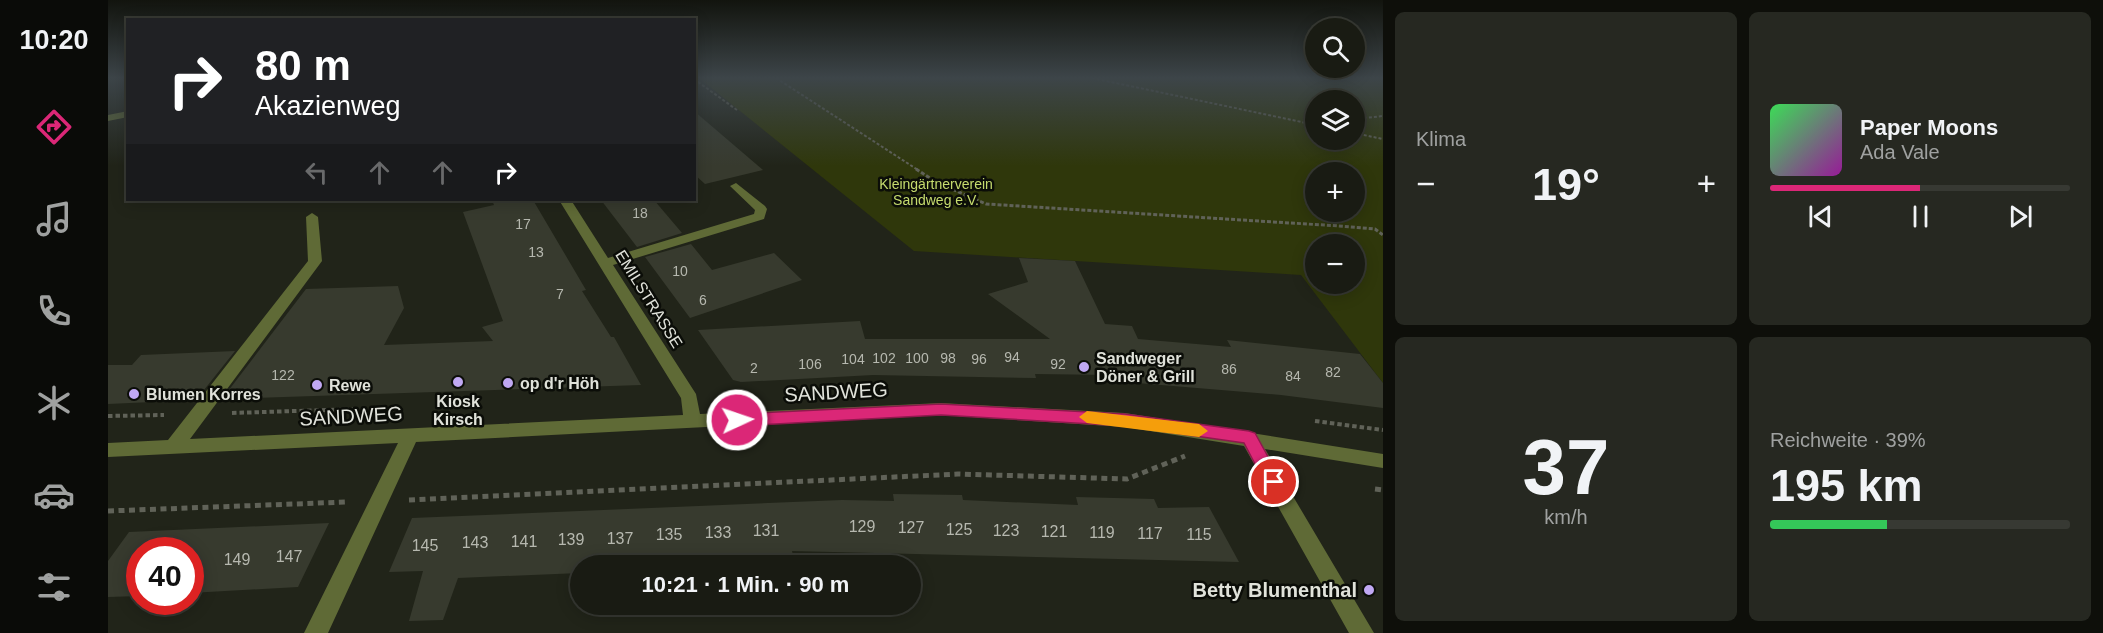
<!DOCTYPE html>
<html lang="de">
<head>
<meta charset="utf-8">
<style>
	body { margin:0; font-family:Arial,sans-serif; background:#262821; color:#f1f3f6; height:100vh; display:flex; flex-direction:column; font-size:22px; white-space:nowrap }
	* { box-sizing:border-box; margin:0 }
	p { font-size:20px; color:#9fa1a0 }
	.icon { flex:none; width:33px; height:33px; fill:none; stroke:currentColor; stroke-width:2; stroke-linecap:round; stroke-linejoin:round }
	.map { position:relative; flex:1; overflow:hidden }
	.drawer { display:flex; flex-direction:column; gap:12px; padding:12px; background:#0e0f0a; width:720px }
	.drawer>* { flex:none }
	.banner { position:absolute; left:18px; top:18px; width:570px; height:183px; border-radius:0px; box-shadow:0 3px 15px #0003,0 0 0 2px #373933; background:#202124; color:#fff; overflow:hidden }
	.buttons { position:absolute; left:1197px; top:18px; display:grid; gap:12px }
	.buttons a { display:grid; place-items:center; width:60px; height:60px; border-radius:50%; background:#191b13; box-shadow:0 3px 15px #0003,0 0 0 2px #373933; font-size:30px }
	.speed { position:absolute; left:18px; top:537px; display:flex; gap:12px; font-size:30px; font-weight:700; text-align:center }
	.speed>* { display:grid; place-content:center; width:78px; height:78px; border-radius:50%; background:#191b13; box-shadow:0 3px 15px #0003,0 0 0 2px #373933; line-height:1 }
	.speed .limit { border:9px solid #d22; background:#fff; color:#111 }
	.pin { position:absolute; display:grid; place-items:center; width:51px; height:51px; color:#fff; margin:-26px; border:3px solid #fff; border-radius:50%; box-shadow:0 2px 6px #0007 }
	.me { position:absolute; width:66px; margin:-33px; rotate:87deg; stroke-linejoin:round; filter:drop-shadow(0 0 4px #0008) }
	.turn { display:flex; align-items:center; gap:21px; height:126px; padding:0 30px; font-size:27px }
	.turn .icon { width:78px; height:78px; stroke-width:2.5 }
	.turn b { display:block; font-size:42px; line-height:51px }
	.lanes { display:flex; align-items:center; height:57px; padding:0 30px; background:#0003; justify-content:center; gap:30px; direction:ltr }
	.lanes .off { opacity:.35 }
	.big { font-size:45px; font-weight:600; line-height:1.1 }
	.drawer .tile { flex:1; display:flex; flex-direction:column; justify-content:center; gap:9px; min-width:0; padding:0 21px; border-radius:9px; background:#262821 }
	.drawer .dial { align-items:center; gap:0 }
	.dial b { font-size:78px; line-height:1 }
	.song { display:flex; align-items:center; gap:18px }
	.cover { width:72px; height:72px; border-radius:9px; background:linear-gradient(135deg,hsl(130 70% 55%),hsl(300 70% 35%)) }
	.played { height:6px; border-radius:3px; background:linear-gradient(90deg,#db2777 50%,#373933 50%) }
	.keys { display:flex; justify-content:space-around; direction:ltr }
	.heat { display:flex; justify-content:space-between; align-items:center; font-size:33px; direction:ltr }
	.charge { height:9px; border-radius:4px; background:linear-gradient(90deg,#34c759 39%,#373933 0) }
	.drawer .tiles { flex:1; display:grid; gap:12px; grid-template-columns:repeat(2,1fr) }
	.trip { position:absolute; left:462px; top:555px; width:351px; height:60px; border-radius:30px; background:#191b13; box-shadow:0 3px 15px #0003,0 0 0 2px #373933; font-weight:600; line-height:60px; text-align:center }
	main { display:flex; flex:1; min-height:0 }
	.dock { display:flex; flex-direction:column; width:108px; justify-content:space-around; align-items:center; background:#0a0b08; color:#9fa1a0 }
	.dock .icon { width:42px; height:42px }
	.dock .active { color:#db2777 }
	.dock b { font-size:27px; color:#f1f3f6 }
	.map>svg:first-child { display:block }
	.green { fill:#2f370b; fill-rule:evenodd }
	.building { fill:#373a2e }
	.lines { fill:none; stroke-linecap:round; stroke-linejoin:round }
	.path-far3 { stroke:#606258; stroke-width:2; stroke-dasharray:3 2; stroke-linecap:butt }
	.path-far2 { stroke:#606258; stroke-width:3; stroke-dasharray:4 2; stroke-linecap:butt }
	.path-far1 { stroke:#606258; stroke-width:4; stroke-dasharray:4.5 3; stroke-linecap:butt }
	.path { stroke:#606258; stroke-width:5; stroke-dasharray:6 4.5; stroke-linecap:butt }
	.minor { fill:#5f6a36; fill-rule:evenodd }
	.route { fill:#db2777; stroke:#8e194d; stroke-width:1.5 }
	.slow { fill:#f59e0b }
	.poi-dot { fill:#c0a8f3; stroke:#0b0d08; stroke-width:2 }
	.labels { text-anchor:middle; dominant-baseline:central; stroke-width:5; stroke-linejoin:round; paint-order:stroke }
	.far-park-label { font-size:14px; fill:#c6dc6e; stroke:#0b0d08 }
	.number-label { font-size:14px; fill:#b6b8af }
	.street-label { font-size:16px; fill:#e0e2da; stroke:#0b0d08 }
	.poi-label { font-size:16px; font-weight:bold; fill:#e0e2da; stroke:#0b0d08; text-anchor:start }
	.near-number-label { font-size:16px; fill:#b6b8af }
	.near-street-label { font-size:20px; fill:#e0e2da; stroke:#0b0d08 }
	.near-poi-label { font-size:20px; font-weight:bold; fill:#e0e2da; stroke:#0b0d08; text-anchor:end }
</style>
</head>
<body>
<main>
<nav class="dock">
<b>10:20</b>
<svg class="icon active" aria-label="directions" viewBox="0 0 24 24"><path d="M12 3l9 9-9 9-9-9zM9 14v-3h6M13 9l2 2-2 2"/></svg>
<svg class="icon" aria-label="music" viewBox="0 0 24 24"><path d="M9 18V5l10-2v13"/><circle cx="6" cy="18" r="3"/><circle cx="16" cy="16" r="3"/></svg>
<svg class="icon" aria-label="phone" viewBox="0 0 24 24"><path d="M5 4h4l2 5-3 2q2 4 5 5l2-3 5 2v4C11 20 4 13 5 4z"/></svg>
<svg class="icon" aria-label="climate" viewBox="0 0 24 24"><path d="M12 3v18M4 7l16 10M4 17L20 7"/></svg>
<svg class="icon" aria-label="car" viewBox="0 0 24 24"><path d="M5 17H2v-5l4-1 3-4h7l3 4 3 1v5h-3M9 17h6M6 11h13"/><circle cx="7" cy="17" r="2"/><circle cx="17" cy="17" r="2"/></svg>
<svg class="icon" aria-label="filters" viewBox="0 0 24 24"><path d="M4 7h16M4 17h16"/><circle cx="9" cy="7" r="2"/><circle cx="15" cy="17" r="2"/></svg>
</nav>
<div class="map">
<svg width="1275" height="633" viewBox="0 0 1275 633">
	<rect width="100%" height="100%" fill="#212419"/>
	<!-- green -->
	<path class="green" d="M591 78H1275V383L1193 275 806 251ZM1208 100H1246V140H1208ZM1208 172H1246V212H1208ZM1208 244H1246V284H1208Z"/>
	<!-- building -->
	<g class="building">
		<path d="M586 111 655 170 597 184 586 174Z"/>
		<path d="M384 200H425L478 290 474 291 503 337H506L533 385 114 399 198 289 290 286 296 308 276 345 385 341 374 327 395 321 355 212 386 205Z"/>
		<path d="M493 200H546L574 233 529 247Z"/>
		<path d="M583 244 604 270 666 253 694 280 582 318 537 257Z"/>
		<path d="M911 258 967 261 997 324 1024 326 1030 339 1123 347 1119 340 1252 354 1275 383V408L1173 395 1005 381 1003 375 927 374 928 378 765 375 633 382 625 380 590 330 752 321 757 339H942L880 294 920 282Z"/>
		<path d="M127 351 88 400 0 404V365H24L33 355Z"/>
		<path d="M785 494 854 495 855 500 970 505 968 497 1046 499 1050 508 1101 507 1131 562 684 551 685 555 586 559 585 566H472V573L350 578 335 620 301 621 315 571 281 572 304 518 734 500 786 501Z"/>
		<path d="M221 523 190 587 82 593V550H32V596L0 597V561L21 532Z"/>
	</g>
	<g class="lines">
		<!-- path-far3 -->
		<g class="path-far3">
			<path d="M668 78 810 170"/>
			<path d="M984 78 1208 125"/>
			<path d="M586 79 629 110"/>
			<path d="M1246 119 1275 116"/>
			<path d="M1246 133 1275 139"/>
		</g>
		<!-- path-far2 -->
		<path class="path-far2" d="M808 169 828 182 878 204 1231 226 1267 229 1275 235"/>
		<!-- path-far1 -->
		<g class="path-far1">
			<path d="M124 413 251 409"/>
			<path d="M0 416 56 415"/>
			<path d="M1207 421 1275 430"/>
		</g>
		<!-- path -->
		<g class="path">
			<path d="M1267 489 1275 490"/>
			<path d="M301 500 850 474 1019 479 1077 456"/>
			<path d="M0 511 239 502"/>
		</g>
		<!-- minor -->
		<g class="minor">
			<path d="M20 111V117L0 121V115Z"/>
			<path d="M628 183 657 206 659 209 656 219 505 265 588 394 592 414 833 403 1017 413 1275 454V468L1157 449 1266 633H1241L1136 446 1017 427 833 415 308 442 220 633H196L290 443 0 457V443L60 440 200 261 198 217 204 213 210 217 214 261 82 439 575 415 573 398 451 200H463L500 258 646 214 647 210 622 186Z"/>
		</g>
	</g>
	<!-- sky -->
	<linearGradient id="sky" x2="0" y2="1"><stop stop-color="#12140e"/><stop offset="0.47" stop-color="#3d4549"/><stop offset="1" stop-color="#3d4549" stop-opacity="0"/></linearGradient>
	<rect width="1275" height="166" fill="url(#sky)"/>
	<!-- route -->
	<path class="route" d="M833 404 1017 414 1141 431 1147 433 1174 482 1172 487 1166 489 1159 487 1136 443 1017 426 833 415 629 426 621 420 629 414Z"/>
	<!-- slow -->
	<path class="slow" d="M979 411 1091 424 1100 431 1091 437 979 423 971 417Z"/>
	<!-- markers -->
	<g class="poi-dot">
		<circle cx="976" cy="367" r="6"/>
		<circle cx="350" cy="382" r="6"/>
		<circle cx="400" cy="383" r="6"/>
		<circle cx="209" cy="385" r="6"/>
		<circle cx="26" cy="394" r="6"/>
		<circle cx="1261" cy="590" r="6"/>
	</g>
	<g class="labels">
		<!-- far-park labels -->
		<g class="far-park-label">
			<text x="828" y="184">Kleingärtnerverein<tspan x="828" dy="16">Sandweg e.V.</tspan></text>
		</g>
		<!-- number labels -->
		<g class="number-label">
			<text x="532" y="213">18</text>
			<text x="415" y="224">17</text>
			<text x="428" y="252">13</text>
			<text x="572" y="271">10</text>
			<text x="452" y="294">7</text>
			<text x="595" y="300">6</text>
			<text x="904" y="357">94</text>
			<text x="776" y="358">102</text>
			<text x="809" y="358">100</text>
			<text x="840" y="358">98</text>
			<text x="745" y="359">104</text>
			<text x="871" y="359">96</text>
			<text x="702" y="364">106</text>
			<text x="950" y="364">92</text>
			<text x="646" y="368">2</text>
			<text x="1121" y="369">86</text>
			<text x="1225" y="372">82</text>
			<text x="175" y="375">122</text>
			<text x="1185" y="376">84</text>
		</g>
		<!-- street labels -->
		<g class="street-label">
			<text transform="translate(541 299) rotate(58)">EMILSTRASSE</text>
		</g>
		<!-- poi labels -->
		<g class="poi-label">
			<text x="988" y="358">Sandweger<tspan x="988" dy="18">Döner &amp; Grill</tspan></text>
			<text x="412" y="383">op d'r Höh</text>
			<text x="221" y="385">Rewe</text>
			<text x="38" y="394">Blumen Korres</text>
			<text x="350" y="401" text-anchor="middle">Kiosk<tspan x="350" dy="18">Kirsch</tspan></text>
		</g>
		<!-- near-number labels -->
		<g class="near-number-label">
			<text x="754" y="526">129</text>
			<text x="803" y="527">127</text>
			<text x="851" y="529">125</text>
			<text x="658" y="530">131</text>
			<text x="898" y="530">123</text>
			<text x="946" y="531">121</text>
			<text x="610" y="532">133</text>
			<text x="994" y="532">119</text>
			<text x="1042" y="533">117</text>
			<text x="561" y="534">135</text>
			<text x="1091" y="534">115</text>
			<text x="512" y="538">137</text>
			<text x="463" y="539">139</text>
			<text x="416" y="541">141</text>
			<text x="367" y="542">143</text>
			<text x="317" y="545">145</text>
			<text x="181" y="556">147</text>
			<text x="129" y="559">149</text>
		</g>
		<!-- near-street labels -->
		<g class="near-street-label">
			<text transform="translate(728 392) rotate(-3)">SANDWEG</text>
			<text transform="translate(243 416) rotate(-3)">SANDWEG</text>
		</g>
		<!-- near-poi labels -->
		<g class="near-poi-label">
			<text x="1249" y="590">Betty Blumenthal</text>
		</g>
	</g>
</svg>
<div class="buttons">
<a><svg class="icon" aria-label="search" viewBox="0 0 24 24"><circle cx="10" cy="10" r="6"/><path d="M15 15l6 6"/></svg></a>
<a><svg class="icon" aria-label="layers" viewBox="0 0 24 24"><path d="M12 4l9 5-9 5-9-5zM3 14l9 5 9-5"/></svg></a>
<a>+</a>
<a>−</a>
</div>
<div class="speed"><div class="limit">40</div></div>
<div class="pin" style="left:1166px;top:482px;background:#d93025"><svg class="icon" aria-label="arrive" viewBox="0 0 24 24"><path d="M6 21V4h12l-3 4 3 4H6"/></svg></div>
<svg class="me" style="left:629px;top:420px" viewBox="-20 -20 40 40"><circle r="17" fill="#db2777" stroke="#fff" stroke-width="3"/><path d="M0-11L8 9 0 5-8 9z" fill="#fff"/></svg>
<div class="trip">10:21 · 1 Min. · 90 m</div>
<div class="banner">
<div class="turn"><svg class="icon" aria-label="right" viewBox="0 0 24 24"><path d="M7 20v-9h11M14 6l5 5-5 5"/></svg><div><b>80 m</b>Akazienweg</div></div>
<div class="lanes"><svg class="icon off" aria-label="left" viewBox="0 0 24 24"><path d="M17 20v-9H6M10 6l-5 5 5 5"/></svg><svg class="icon off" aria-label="ahead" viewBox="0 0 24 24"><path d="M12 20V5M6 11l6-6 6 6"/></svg><svg class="icon off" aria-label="ahead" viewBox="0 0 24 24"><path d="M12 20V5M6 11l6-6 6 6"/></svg><svg class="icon" aria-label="right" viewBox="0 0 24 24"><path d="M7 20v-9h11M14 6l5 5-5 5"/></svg></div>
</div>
</div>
<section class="drawer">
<div class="tiles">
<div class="tile"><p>Klima</p>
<div class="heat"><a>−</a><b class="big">19°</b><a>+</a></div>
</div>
<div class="tile">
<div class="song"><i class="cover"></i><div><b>Paper Moons</b><p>Ada Vale</p></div></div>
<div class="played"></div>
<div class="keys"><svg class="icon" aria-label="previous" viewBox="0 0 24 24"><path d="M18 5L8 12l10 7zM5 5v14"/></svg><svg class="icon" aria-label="pause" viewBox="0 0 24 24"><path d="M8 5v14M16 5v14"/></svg><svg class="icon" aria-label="next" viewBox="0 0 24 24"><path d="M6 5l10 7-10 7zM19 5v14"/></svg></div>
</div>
<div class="tile dial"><b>37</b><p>km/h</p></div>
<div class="tile"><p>Reichweite · 39%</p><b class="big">195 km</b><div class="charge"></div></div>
</div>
</section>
</main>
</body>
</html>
